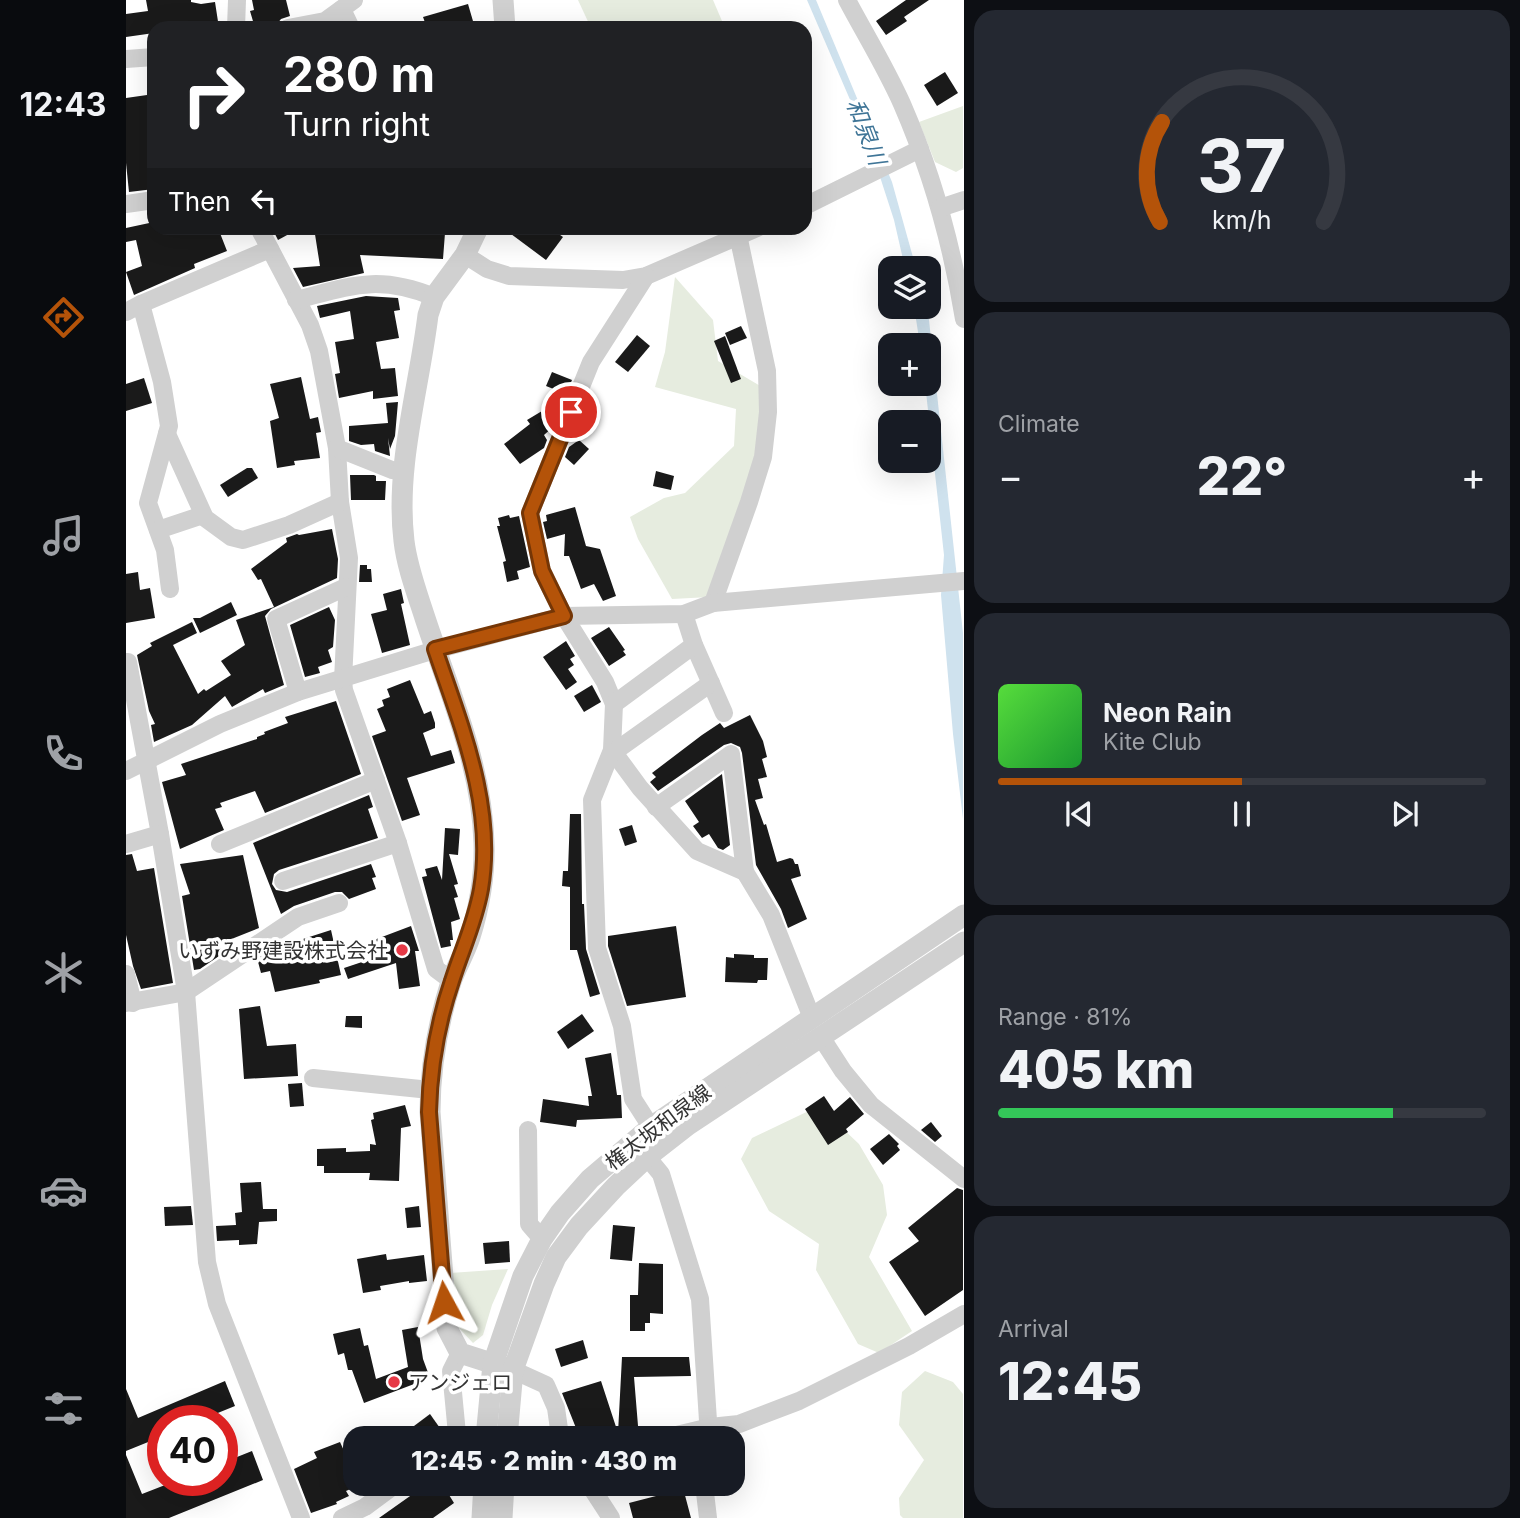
<!DOCTYPE html>
<html lang="en">
<head>
<meta charset="utf-8">
<style>
	body { margin:0; font-family:Inter,"Noto Sans JP",sans-serif; background:#242831; color:#f1f3f6; height:100vh; display:flex; flex-direction:column; font-size:26px; white-space:nowrap }
	* { box-sizing:border-box; margin:0 }
	p { font-size:23px; color:#9ea1a6 }
	.icon { flex:none; width:38px; height:38px; fill:none; stroke:currentColor; stroke-width:2; stroke-linecap:round; stroke-linejoin:round }
	.map { position:relative; flex:1; overflow:hidden }
	.sheet { display:flex; flex-direction:column; gap:10px; padding:10px; background:#0d0f14; width:556px }
	.sheet>* { flex:none }
	.banner { position:absolute; left:21px; top:21px; width:665px; height:214px; border-radius:21px; box-shadow:0 7px 28px #0002; background:#202124; color:#fff; overflow:hidden }
	.controls { position:absolute; left:752px; top:256px; display:grid; gap:14px }
	.controls a { display:grid; place-items:center; width:63px; height:63px; border-radius:14px; background:#171b24; box-shadow:0 7px 28px #0002; font-size:35px }
	.speed { position:absolute; left:21px; top:1405px; display:flex; gap:14px; font-size:35px; font-weight:700; text-align:center }
	.speed>* { display:grid; place-content:center; width:91px; height:91px; border-radius:50%; background:#171b24; box-shadow:0 7px 28px #0002; line-height:1 }
	.speed .limit { border:10px solid #d22; background:#fff; color:#111 }
	.pin { position:absolute; display:grid; place-items:center; width:60px; height:60px; color:#fff; margin:-30px; border:4px solid #fff; border-radius:50%; box-shadow:0 2px 7px #0007 }
	.me { position:absolute; width:77px; margin:-38px; rotate:355deg; stroke-linejoin:round; filter:drop-shadow(0 0 5px #0008) }
	.turn { display:flex; align-items:center; gap:24px; height:147px; padding:0 21px; font-size:32px }
	.turn .icon { width:91px; height:91px; stroke-width:2.5 }
	.turn b { display:block; font-size:49px; line-height:60px }
	.then { display:flex; align-items:center; height:66px; padding:0 21px; background:#0003; gap:14px; font-size:26px }
	.big { font-size:52px; font-weight:800; line-height:1.1 }
	.sheet .tile { flex:1; display:flex; flex-direction:column; justify-content:center; gap:10px; min-width:0; padding:0 24px; border-radius:21px; background:#242831 }
	.sheet .dial { align-items:center; gap:0 }
	.dial svg { height:182px; overflow:visible; fill:none; stroke:#363941; stroke-width:7; stroke-linecap:round; text-anchor:middle }
	.dial text { fill:#f1f3f6; stroke:none }
	.song { display:flex; align-items:center; gap:21px }
	.cover { width:84px; height:84px; border-radius:10px; background:linear-gradient(135deg,hsl(110 70% 55%),hsl(130 70% 35%)) }
	.played { height:7px; border-radius:4px; background:linear-gradient(90deg,#b45309 50%,#363941 50%) }
	.keys { display:flex; justify-content:space-around; direction:ltr }
	.heat { display:flex; justify-content:space-between; align-items:center; font-size:38px; direction:ltr }
	.charge { height:10px; border-radius:5px; background:linear-gradient(90deg,#34c759 81%,#363941 0) }
	.trip { position:absolute; left:217px; top:1426px; width:402px; height:70px; border-radius:21px; background:#171b24; box-shadow:0 7px 28px #0002; font-weight:800; line-height:70px; text-align:center }
	main { display:flex; flex:1; min-height:0 }
	.dock { display:flex; flex-direction:column; width:126px; justify-content:space-around; align-items:center; background:#090b0e; color:#9ea1a6 }
	.dock .icon { width:49px; height:49px }
	.dock .active { color:#b45309 }
	.dock b { font-size:32px; color:#f1f3f6 }
	.map>svg:first-child { display:block }
	.green { fill:#e6ecdf }
	.water { fill:#cfe2ee }
	.building { fill:#1a1a1a }
	.lines { fill:none; stroke-linecap:round; stroke-linejoin:round }
	.minor { stroke:#d0d0d0; stroke-width:18 }
	.tertiary { stroke:#d0d0d0; stroke-width:21 }
	.route-casing { stroke:#753606; stroke-width:18 }
	.route { stroke:#b45309; stroke-width:12 }
	.poi-dot { fill:#e63946; stroke:#fff; stroke-width:2.5 }
	.labels { text-anchor:middle; dominant-baseline:central; stroke-width:7; stroke-linejoin:round; paint-order:stroke }
	.poi-label { font-size:21px; fill:#333; stroke:#fff; text-anchor:end }
	.street-label { font-size:21px; fill:#333; stroke:#fff }
	.water-label { font-size:23px; font-style:italic; fill:#3f7597; stroke:#fff }
</style>
</head>
<body>
<main>
<nav class="dock">
<b>12:43</b>
<svg class="icon active" aria-label="directions" viewBox="0 0 24 24"><path d="M12 3l9 9-9 9-9-9zM9 14v-3h6M13 9l2 2-2 2"/></svg>
<svg class="icon" aria-label="music" viewBox="0 0 24 24"><path d="M9 18V5l10-2v13"/><circle cx="6" cy="18" r="3"/><circle cx="16" cy="16" r="3"/></svg>
<svg class="icon" aria-label="phone" viewBox="0 0 24 24"><path d="M5 4h4l2 5-3 2q2 4 5 5l2-3 5 2v4C11 20 4 13 5 4z"/></svg>
<svg class="icon" aria-label="climate" viewBox="0 0 24 24"><path d="M12 3v18M4 7l16 10M4 17L20 7"/></svg>
<svg class="icon" aria-label="car" viewBox="0 0 24 24"><path d="M5 17H2v-5l4-1 3-4h7l3 4 3 1v5h-3M9 17h6M6 11h13"/><circle cx="7" cy="17" r="2"/><circle cx="17" cy="17" r="2"/></svg>
<svg class="icon" aria-label="filters" viewBox="0 0 24 24"><path d="M4 7h16M4 17h16"/><circle cx="9" cy="7" r="2"/><circle cx="15" cy="17" r="2"/></svg>
</nav>
<div class="map">
<svg width="838" height="1518" viewBox="0 0 838 1518">
	<rect width="100%" height="100%" fill="#fff"/>
	<!-- green -->
	<g class="green">
		<path d="M452 0H587L599 28H465Z"/>
		<path d="M837 106V168L830 172 809 162 793 122Z"/>
		<path d="M549 277 587 320 592 361 636 387 630 451 611 516 584 597 546 599 512 539 504 517 538 498 559 493 608 446 610 409 529 387 539 352Z"/>
		<path d="M693 1106 733 1144 757 1185 761 1215 743 1257 786 1331 753 1353 732 1344 690 1270 693 1244 643 1211 615 1159 626 1138Z"/>
		<path d="M382 1269 366 1305 357 1335 347 1343 332 1327 328 1319 324 1273Z"/>
		<path d="M799 1371 827 1382 837 1394V1518H777L774 1515 773 1498 798 1460 773 1425 776 1392Z"/>
	</g>
	<!-- water -->
	<g class="water">
		<path d="M681 0H690L766 182 790 268H779L768 220 744 146Z"/>
		<path d="M788 306H801L802 311 837 633V819L827 734 815 595 818 555 799 383H803V345H794Z"/>
	</g>
	<!-- building -->
	<g class="building">
		<path d="M20 0H65V2L75 4 89 2 93 28H28V33L0 37V14L22 11Z"/>
		<path d="M126 0H160L164 16 155 19 151 24 150 23 129 28 124 11 128 10Z"/>
		<path d="M780 0H803L778 17 781 21 760 35 750 21Z"/>
		<path d="M342 4 349 28H301L297 17Z"/>
		<path d="M819 72 832 93 811 106 798 85Z"/>
		<path d="M28 94V189L3 192 0 163V98Z"/>
		<path d="M28 222V228H92L101 251 68 264 69 268 8 295 0 272 16 266 10 240 0 242V228Z"/>
		<path d="M146 228H174L152 240Z"/>
		<path d="M188 228H235L319 233 317 259 234 255 238 273 177 287 167 268 194 266Z"/>
		<path d="M377 228H424L437 237 420 260Z"/>
		<path d="M240 296 272 298 274 310 268 311 273 338 250 342 255 369 269 368 272 396 247 399V391L213 398 209 374 214 373 209 342 228 339 224 311 194 318 191 306Z"/>
		<path d="M615 326 621 338 604 345 599 333Z"/>
		<path d="M511 335 524 346 502 372 489 362Z"/>
		<path d="M599 336 615 379 605 383 588 341Z"/>
		<path d="M426 372 446 380 440 394 420 386Z"/>
		<path d="M175 377 184 419 192 417 195 432 190 433 194 458 168 461 169 465 151 468 144 421 153 418 144 384Z"/>
		<path d="M18 378 26 403 0 411V384Z"/>
		<path d="M272 402 269 436 264 449 262 438 264 456 249 451 248 444 235 445 223 441V426L262 423 260 403Z"/>
		<path d="M416 411 427 427 418 435 421 440 418 448 394 464 378 444 404 424 401 420Z"/>
		<path d="M453 440 463 449 448 465 439 457 443 447Z"/>
		<path d="M121 468H126L132 478 102 497 94 485Z"/>
		<path d="M530 471 548 476 545 490 527 486Z"/>
		<path d="M224 475H248L250 476V481H260L259 500H225Z"/>
		<path d="M449 507 460 546 474 549 490 596 477 601 468 584 455 589 443 556H438L439 534 421 539 417 522 421 521 420 515Z"/>
		<path d="M383 515 384 518 393 516 404 567 391 571 393 579 381 582 377 562 380 561 371 526H374L372 518Z"/>
		<path d="M206 529 212 559 211 578 145 609 139 616 158 685 139 693 137 689 106 707 99 696 66 725 28 742 25 725 29 724 23 711 11 655 26 646 24 643 66 622 71 633 47 645 72 694 78 689 80 691 105 675 95 661 119 645 110 620 148 607 135 579 132 580 125 569 161 542 160 538 171 534 173 535Z"/>
		<path d="M234 565H241V569H245L246 582H233Z"/>
		<path d="M12 572 14 590 24 588 29 618 0 623V574Z"/>
		<path d="M275 589 278 603 275 604 284 645 256 653 245 614 261 610 257 594Z"/>
		<path d="M105 602 111 615 74 633 67 618H74Z"/>
		<path d="M203 607 209 620 207 647 202 650 206 662 192 667 194 673 179 677 164 625Z"/>
		<path d="M483 627 499 650 497 651 500 655 483 666 465 638Z"/>
		<path d="M440 641 449 656 444 659 448 665 442 669 451 682 440 690 417 657Z"/>
		<path d="M284 680 298 714 305 711 309 723V728L297 733 305 756 325 750 329 763 281 778 294 815 276 821 246 736 260 731 251 709 258 706 256 700 264 697 261 689Z"/>
		<path d="M466 685 475 702 458 712 448 696Z"/>
		<path d="M210 701 235 774 139 813 129 791 94 803 96 807 89 809 98 830 54 849 36 782 60 775 55 764 131 739V737L139 734 138 732 162 723 159 717Z"/>
		<path d="M624 715 637 741 641 757 636 759 641 777 632 779 637 798 629 800 638 825 640 824 651 862 664 858 667 859 669 864H672L675 876 665 879 681 919 662 928 655 909 630 865 616 753 614 747 605 743 598 745 532 791 524 782 530 777 526 773 576 735 594 723 598 728Z"/>
		<path d="M596 774 604 845 597 850 592 848 583 834 576 838 567 826 573 822 559 801Z"/>
		<path d="M243 795 247 807 242 809 252 838 153 870 148 874 146 884 150 890 161 892 245 864 250 877 246 878 250 889 223 899 216 892H209L168 906 155 914 127 843Z"/>
		<path d="M444 814H455L456 904H458L460 949 474 994 464 997 451 950H444V887L436 886 437 871H442Z"/>
		<path d="M506 825 511 842 499 846 493 829Z"/>
		<path d="M319 828 334 829 332 855 323 854 332 884 328 885 332 897 328 898 334 919 325 922 327 940H324L325 946 315 948 296 877 301 876 299 869 311 866 316 880Z"/>
		<path d="M6 854 11 871 28 868 47 983 15 989 7 966 0 935V855Z"/>
		<path d="M117 855 133 928 93 944 96 954 74 969 68 970 56 896 64 894 54 864Z"/>
		<path d="M285 926 293 951H289L294 986 273 989 270 963 222 979 218 968 254 956 248 940Z"/>
		<path d="M550 926 560 997 501 1006 482 946V936Z"/>
		<path d="M205 930 215 975 193 980 194 983 149 992 144 971 135 973 131 958 139 953 178 944 177 939Z"/>
		<path d="M608 954 628 955V958H642L641 980H632L631 983 599 982 600 957 608 958Z"/>
		<path d="M134 1006 141 1046 170 1044 172 1076 118 1079 113 1009Z"/>
		<path d="M456 1014 468 1031 442 1049 431 1032Z"/>
		<path d="M220 1016H236V1028L219 1027Z"/>
		<path d="M485 1053 491 1095H495L496 1118 451 1120 450 1127 414 1122 417 1099 463 1106 462 1096H466L459 1058Z"/>
		<path d="M176 1083 178 1106 164 1107 162 1084Z"/>
		<path d="M698 1096 708 1111 724 1097 738 1114 720 1129 722 1132 702 1145 679 1109Z"/>
		<path d="M279 1105 285 1126 275 1128 273 1181 243 1180 244 1173H198V1166H191V1149L220 1148V1152L244 1151V1144L250 1145 245 1120 248 1119 247 1113Z"/>
		<path d="M805 1122 816 1136 809 1142 795 1130Z"/>
		<path d="M763 1134 773 1144 771 1146 774 1150 757 1165 744 1149Z"/>
		<path d="M135 1182 137 1209H151V1221L133 1222 131 1244 113 1245V1240L91 1241 90 1226 110 1225 109 1213 116 1212 114 1183Z"/>
		<path d="M831 1188 837 1190V1290L799 1316 763 1262 793 1241 782 1228Z"/>
		<path d="M65 1206 67 1225 39 1226 38 1207Z"/>
		<path d="M293 1206 295 1227 281 1228 279 1208Z"/>
		<path d="M487 1225 509 1227 506 1261 484 1259Z"/>
		<path d="M383 1241 384 1262 359 1264 357 1243Z"/>
		<path d="M260 1254 261 1260 298 1255 301 1281 283 1283V1281L254 1286 255 1290 237 1293 231 1259Z"/>
		<path d="M513 1263 537 1264V1314L524 1313V1323H519V1331H504V1295H512Z"/>
		<path d="M292 1327 297 1359 304 1378 238 1403 226 1370H222L218 1353 212 1355 207 1334 234 1328 238 1346 242 1345 250 1379 282 1367 276 1330Z"/>
		<path d="M457 1340 462 1358 435 1367 429 1349Z"/>
		<path d="M496 1357H563L565 1376 508 1377 513 1438H454L436 1393 475 1381 492 1433Z"/>
		<path d="M99 1381 109 1406 72 1421H37V1436L0 1451V1389L12 1418Z"/>
		<path d="M304 1414 316 1431 307 1438H272Z"/>
		<path d="M214 1442 229 1475V1487L220 1491 223 1496 210 1502 211 1504 185 1513 168 1469 191 1458 188 1452Z"/>
		<path d="M126 1451 137 1480 43 1518H0V1455L16 1494 52 1480H96V1463Z"/>
		<path d="M291 1484H309L316 1493 320 1490 328 1503 307 1518H253L294 1489Z"/>
		<path d="M540 1484H556L565 1518H507L503 1503 530 1496 528 1488Z"/>
	</g>
	<g class="lines">
		<!-- minor -->
		<g class="minor">
			<path d="M721 0C739 34 760 68 776 104 806 173 826 245 838 319"/>
			<path d="M216 9 225 28"/>
			<path d="M110 28 111 0"/>
			<path d="M162 28 199 21 228 0"/>
			<path d="M0 59 28 57"/>
			<path d="M0 204 28 200"/>
			<path d="M679 206 794 149"/>
			<path d="M814 208 838 200"/>
			<path d="M133 228 184 325 193 351 211 448 214 502 223 558 217 680 218 690 272 843 310 969 326 981"/>
			<path d="M339 255 361 269 383 276 497 280 520 276 631 228"/>
			<path d="M520 276 465 362 404 513 416 571 438 616 479 682 488 704 486 750 514 788 571 851 619 872 645 915 686 1018"/>
			<path d="M170 300C225 286 252 274 308 297"/>
			<path d="M15 304 144 249"/>
			<path d="M0 312 15 304 36 382 43 426 22 503 39 550 44 589"/>
			<path d="M41 434 79 518 105 537 117 540 163 525 214 502"/>
			<path d="M211 448 266 470 277 471"/>
			<path d="M32 530 77 515"/>
			<path d="M587 603 623 502 637 457 642 412 641 371 612 235"/>
			<path d="M558 614 568 645 598 713"/>
			<path d="M0 662H2L34 834 60 992 81 1262 91 1304 175 1518"/>
			<path d="M172 692 150 619 220 587"/>
			<path d="M488 704 568 645"/>
			<path d="M486 750 466 800 471 948 496 1026 507 1099 525 1127"/>
			<path d="M488 752 585 683"/>
			<path d="M0 771 94 724 172 692 309 650 438 616 558 614 587 603 838 581"/>
			<path d="M530 807 605 754 619 872"/>
			<path d="M0 844 34 834"/>
			<path d="M94 844 250 780"/>
			<path d="M157 881 272 843"/>
			<path d="M0 974 7 1003"/>
			<path d="M0 1003 60 992 172 917 213 903"/>
			<path d="M695 1037 717 1071 745 1105 838 1179"/>
			<path d="M187 1078 304 1090"/>
			<path d="M402 1130 403 1224 416 1239"/>
			<path d="M521 1157 535 1174 574 1299 583 1436"/>
			<path d="M387 1370 420 1385 430 1408 433 1429 439 1438"/>
			<path d="M325 1438 331 1434 325 1371 334 1353"/>
			<path d="M538 1438 584 1427 613 1424 673 1401 783 1346 838 1314"/>
			<path d="M463 1484 485 1518"/>
			<path d="M578 1484 582 1518"/>
			<path d="M216 1518 239 1507 270 1484"/>
		</g>
		<!-- tertiary -->
		<g class="tertiary">
			<path d="M377 0 379 28"/>
			<path d="M352 228 339 255 308 297 302 315C293 389 269 466 278 541 281 567 291 593 299 618 323 691 356 766 358 843 359 874 353 908 344 937 339 953 330 967 325 982 312 1023 304 1070 304 1112L321 1328 334 1353 387 1370"/>
			<path d="M360 1438 367 1364 397 1276 416 1239 434 1213 464 1179 525 1127 838 915"/>
			<path d="M381 1438 387 1370 418 1284 430 1257 453 1226 490 1186 521 1157 562 1125 838 942"/>
			<path d="M356 1518 358 1484"/>
			<path d="M376 1518 378 1484"/>
		</g>
	</g>
	<g class="lines">
		<!-- route casing -->
		<g class="route-casing">
			<path id="route" d="M318 1302 303 1112C304 1069 312 1022 326 981 336 949 349 923 355 889 369 806 335 726 309 649L438 616 416 571 404 513 445 412"/>
		</g>
		<!-- route -->
		<use href="#route" class="route"/>
	</g>
	<!-- markers -->
	<g class="poi-dot">
		<circle cx="276" cy="950" r="7"/>
		<circle cx="268" cy="1382" r="7"/>
	</g>
	<g class="labels">
		<!-- poi labels -->
		<g class="poi-label">
			<text x="262" y="950">いずみ野建設株式会社</text>
			<text x="282" y="1382" text-anchor="start">アンジェロ</text>
		</g>
		<!-- street labels -->
		<g class="street-label">
			<text transform="translate(532 1127) rotate(-37)">権太坂和泉線</text>
		</g>
		<!-- water labels -->
		<g class="water-label">
			<text transform="translate(740 132) rotate(69)">和泉川</text>
		</g>
	</g>
</svg>
<div class="controls">
<a><svg class="icon" aria-label="layers" viewBox="0 0 24 24"><path d="M12 4l9 5-9 5-9-5zM3 14l9 5 9-5"/></svg></a>
<a>+</a>
<a>−</a>
</div>
<div class="speed"><div class="limit">40</div></div>
<div class="pin" style="left:445px;top:412px;background:#d93025"><svg class="icon" aria-label="arrive" viewBox="0 0 24 24"><path d="M6 21V4h12l-3 4 3 4H6"/></svg></div>
<svg class="me" style="left:318px;top:1302px" viewBox="-20 -20 40 40"><path d="M0-17L14 15 0 8-14 15z" fill="#b45309" stroke="#fff" stroke-width="4"/></svg>
<div class="trip">12:45 · 2 min · 430 m</div>
<div class="banner">
<div class="turn"><svg class="icon" aria-label="right" viewBox="0 0 24 24"><path d="M7 20v-9h11M14 6l5 5-5 5"/></svg><div><b>280 m</b>Turn right</div></div>
<div class="then">Then<svg class="icon" aria-label="left" viewBox="0 0 24 24"><path d="M17 20v-9H6M10 6l-5 5 5 5"/></svg></div>
</div>
</div>
<section class="sheet">
<div class="tile dial"><svg viewBox="0 0 100 80">
<path d="M14 69A42 42 0 1 1 86 69"/>
<path d="M14 69A42 42 0 0 1 15 25" stroke="#b45309"/>
<text x="50" y="56" font-size="32" font-weight="700">37</text>
<text x="50" y="72" font-size="11">km/h</text>
</svg></div>
<div class="tile"><p>Climate</p>
<div class="heat"><a>−</a><b class="big">22°</b><a>+</a></div>
</div>
<div class="tile">
<div class="song"><i class="cover"></i><div><b>Neon Rain</b><p>Kite Club</p></div></div>
<div class="played"></div>
<div class="keys"><svg class="icon" aria-label="previous" viewBox="0 0 24 24"><path d="M18 5L8 12l10 7zM5 5v14"/></svg><svg class="icon" aria-label="pause" viewBox="0 0 24 24"><path d="M8 5v14M16 5v14"/></svg><svg class="icon" aria-label="next" viewBox="0 0 24 24"><path d="M6 5l10 7-10 7zM19 5v14"/></svg></div>
</div>
<div class="tile"><p>Range · 81%</p><b class="big">405 km</b><div class="charge"></div></div>
<div class="tile"><p>Arrival</p><b class="big">12:45</b></div>
</section>
</main>
</body>
</html>
